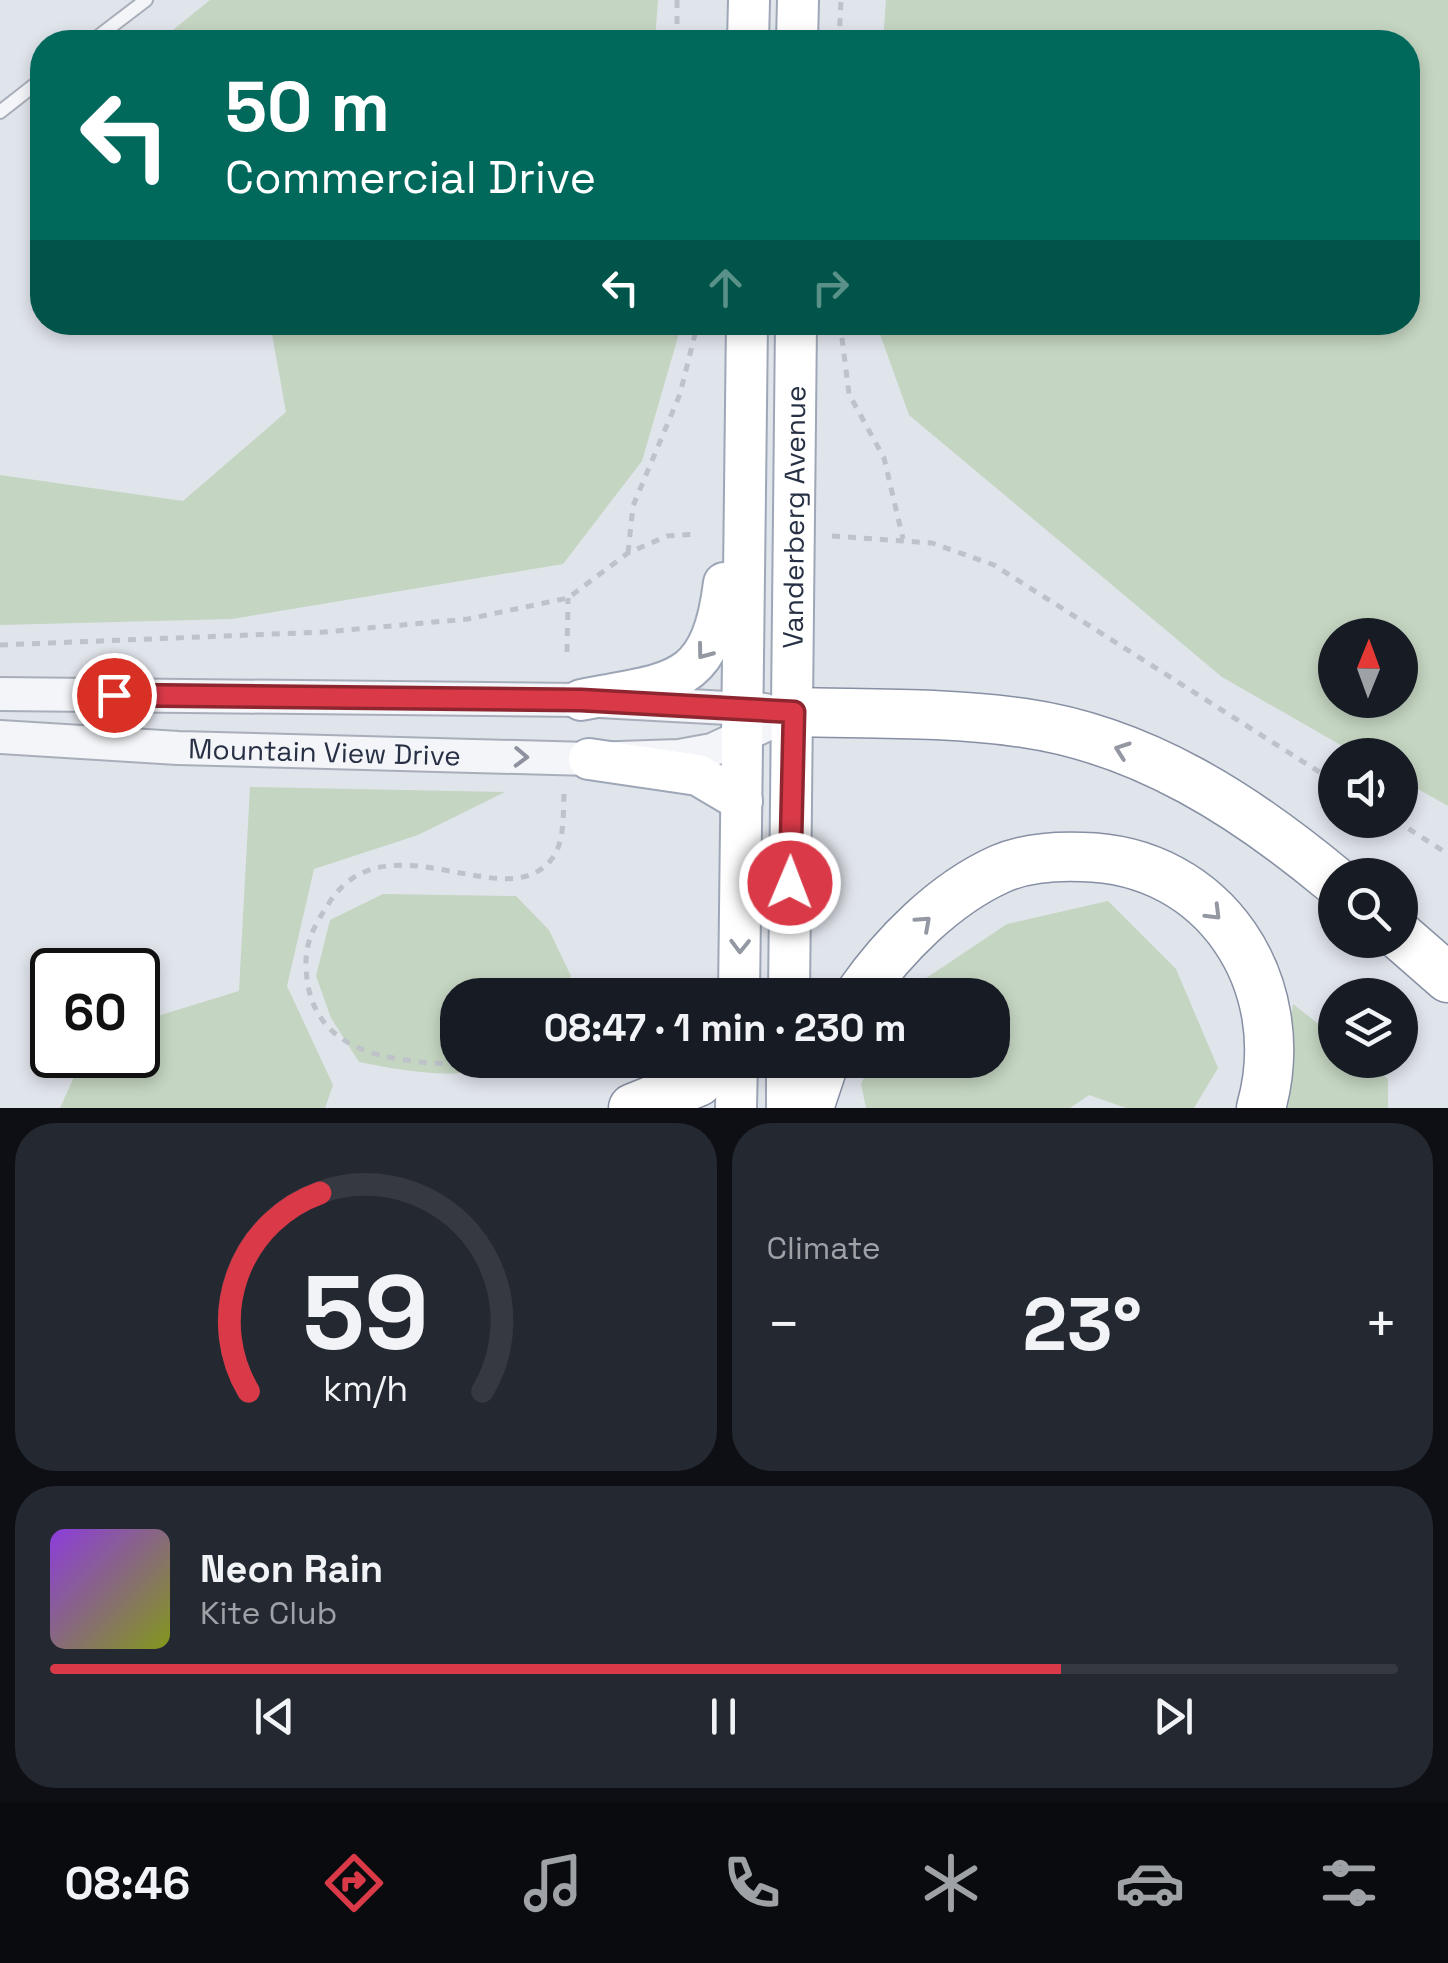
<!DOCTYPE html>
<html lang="en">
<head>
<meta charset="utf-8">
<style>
	body { margin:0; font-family:"Space Grotesk",sans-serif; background:#242831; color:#f1f3f6; height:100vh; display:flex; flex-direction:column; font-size:38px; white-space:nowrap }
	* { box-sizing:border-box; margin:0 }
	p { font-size:32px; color:#9ea1a6 }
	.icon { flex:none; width:55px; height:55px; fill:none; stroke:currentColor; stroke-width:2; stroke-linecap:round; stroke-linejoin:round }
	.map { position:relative; height:1108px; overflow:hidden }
	.drawer { display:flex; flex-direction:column; gap:15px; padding:15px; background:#0d0f14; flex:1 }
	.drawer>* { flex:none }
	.guide { position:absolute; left:30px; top:30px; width:1390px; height:305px; border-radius:40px; box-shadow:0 5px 15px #0003; background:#00695c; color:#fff; overflow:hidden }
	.needle { width:65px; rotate:1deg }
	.controls { position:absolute; left:1318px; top:618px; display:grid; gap:20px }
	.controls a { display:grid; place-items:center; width:100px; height:100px; border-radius:50%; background:#171b24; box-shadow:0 5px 15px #0003; font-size:50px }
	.speed { position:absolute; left:30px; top:948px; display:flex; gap:20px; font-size:50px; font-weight:700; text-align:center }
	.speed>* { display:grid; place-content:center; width:130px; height:130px; border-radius:50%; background:#171b24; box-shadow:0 5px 15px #0003; line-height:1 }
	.speed .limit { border:5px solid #111; border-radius:15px; background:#fff; color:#111 }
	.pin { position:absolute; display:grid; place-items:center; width:85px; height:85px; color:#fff; margin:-42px; border:5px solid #fff; border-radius:50%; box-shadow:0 2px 10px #0007 }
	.me { position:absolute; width:110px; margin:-55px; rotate:1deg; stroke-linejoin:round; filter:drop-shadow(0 0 8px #0008) }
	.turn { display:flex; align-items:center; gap:35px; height:210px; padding:0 30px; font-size:45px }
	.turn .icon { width:130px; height:130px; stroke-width:2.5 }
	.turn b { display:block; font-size:70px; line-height:85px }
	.lanes { display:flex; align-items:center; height:95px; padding:0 30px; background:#0003; justify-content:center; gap:50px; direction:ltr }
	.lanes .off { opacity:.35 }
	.big { font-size:75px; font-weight:800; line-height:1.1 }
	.drawer .card { flex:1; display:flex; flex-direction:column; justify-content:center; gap:15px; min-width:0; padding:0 35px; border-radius:40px; background:#242831 }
	.drawer .dial { align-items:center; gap:0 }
	.dial svg { height:260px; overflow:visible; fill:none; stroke:#363941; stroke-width:7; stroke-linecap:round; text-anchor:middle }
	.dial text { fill:#f1f3f6; stroke:none }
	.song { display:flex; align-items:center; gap:30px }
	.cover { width:120px; height:120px; border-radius:15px; background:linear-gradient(135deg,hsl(270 70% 55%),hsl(70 70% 35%)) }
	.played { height:10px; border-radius:5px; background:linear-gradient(90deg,#da3a48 75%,#363941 75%) }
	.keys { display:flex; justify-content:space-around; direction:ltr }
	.heat { display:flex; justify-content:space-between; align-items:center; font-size:55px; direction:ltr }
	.drawer .tiles { flex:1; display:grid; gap:15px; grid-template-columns:1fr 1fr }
	.card:last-child { grid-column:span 2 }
	.trip { position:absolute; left:440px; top:978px; width:570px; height:100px; border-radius:40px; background:#171b24; box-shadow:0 5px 15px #0003; font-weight:800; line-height:100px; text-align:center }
	.tab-bar { display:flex; height:160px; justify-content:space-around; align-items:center; background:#090b0e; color:#9ea1a6 }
	.tab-bar .icon { width:70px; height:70px }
	.tab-bar .current { color:#da3a48 }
	.tab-bar b { font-size:45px; color:#f1f3f6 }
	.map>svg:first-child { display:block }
	.green { fill:#c4d5c1; fill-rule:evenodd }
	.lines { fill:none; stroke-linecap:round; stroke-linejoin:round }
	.service-casing { stroke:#a8aeb9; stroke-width:16 }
	.tertiary-casing { stroke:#a8aeb9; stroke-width:36 }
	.primary-casing { stroke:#9ea7b7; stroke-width:44 }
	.motorway-casing { stroke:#868fa3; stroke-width:51 }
	.path { stroke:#bec2c9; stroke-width:5; stroke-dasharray:8 8; stroke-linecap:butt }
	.service { stroke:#f3f5f8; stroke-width:12 }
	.tertiary { stroke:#f3f5f8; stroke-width:32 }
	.primary { stroke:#fff; stroke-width:40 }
	.motorway { stroke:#fff; stroke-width:48 }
	.oneway { stroke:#9398a2 }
	.oneway2 { stroke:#8d929e }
	.route-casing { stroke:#8e262f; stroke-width:25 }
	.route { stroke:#da3a48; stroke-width:18 }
	.labels { text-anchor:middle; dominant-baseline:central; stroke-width:10; stroke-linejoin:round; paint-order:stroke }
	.street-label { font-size:28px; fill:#273044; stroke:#f0f3f8 }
</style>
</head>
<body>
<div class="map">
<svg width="1448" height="1108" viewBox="0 0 1448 1108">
	<rect width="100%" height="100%" fill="#e0e4eb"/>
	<!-- green -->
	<g class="green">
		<path d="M210 0H658L655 42H158Z"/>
		<path d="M886 0H1448V806L1400 779V755H1358L1222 677 909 415 876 323 1408 322V42H883ZM1400 635V700H1335V635Z"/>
		<path d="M270 323V322L682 323 642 461 563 564 232 619 0 625V475L183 501 286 412Z"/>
		<path d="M250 787 505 792 418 835 314 869 287 986 333 1085 325 1108H60L84 1055H138V1022L239 991Z"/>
		<path d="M383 894 516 896 549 930 571 976 560 995H458V1060H502C472 1085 395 1069 359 1062L331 1018 316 976 330 920Z"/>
		<path d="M1108 901 1176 969 1218 1068 1194 1108H1126L1089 1095 1070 1108H866L861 1084 873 1060H992V995L904 993 1007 924Z"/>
		<path d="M1293 1004 1335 1037V1060H1364L1388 1079V1108H1281Z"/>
	</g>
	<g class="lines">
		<!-- service casing -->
		<g class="service-casing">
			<g id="service">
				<path d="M91 42 146 0"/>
				<path d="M0 112 42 79"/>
			</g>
		</g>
		<!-- tertiary casing -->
		<g class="tertiary-casing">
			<g id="tertiary">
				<path d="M0 694 581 700 765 710"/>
				<path id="s1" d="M0 737 178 748 589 759 679 756 712 750 794 712"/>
			</g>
		</g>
		<!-- primary casing -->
		<g class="primary-casing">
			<g id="primary">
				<path d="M748 42 749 0"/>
				<path d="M797 42 798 0"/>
				<path d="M581 700C672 682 711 688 724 583"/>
				<path d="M589 759 698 775 742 801"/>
				<path d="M739 995 747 322"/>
				<path id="s2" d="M789 995 796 322"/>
				<path d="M736 1108 737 1060"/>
				<path d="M787 1108V1060"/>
			</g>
		</g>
		<!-- motorway casing -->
		<g class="motorway-casing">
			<g id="motorway">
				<path d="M794 712C869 714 949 712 1024 723 1143 740 1245 806 1335 881"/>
				<path d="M1400 936 1448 978"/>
				<path d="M859 995C893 946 944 894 1000 869 1025 858 1055 856 1082 857 1215 859 1296 984 1261 1108"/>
				<path d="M633 1108 698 1082 720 1060"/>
				<path d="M809 1108 825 1060"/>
			</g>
		</g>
		<!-- path -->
		<g class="path">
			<path d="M677 0V42"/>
			<path d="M839 42 841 0"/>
			<path d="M840 322 849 394 884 458 903 539"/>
			<path d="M832 536 932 543 994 565 1335 782"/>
			<path d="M628 553 633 506 680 394 698 322"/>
			<path d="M0 645 324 632 468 619 568 598 628 553 667 536 698 534"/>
			<path d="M567 652 568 598"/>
			<path d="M564 794C563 815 565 843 551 860 504 918 386 814 329 903 316 923 305 941 306 966 310 1108 515 1046 628 1071"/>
			<path d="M1395 820 1448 854"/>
		</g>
		<!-- service -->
		<use href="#service" class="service"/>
		<!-- tertiary -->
		<use href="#tertiary" class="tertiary"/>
		<!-- primary -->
		<use href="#primary" class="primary"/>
		<!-- motorway -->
		<use href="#motorway" class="motorway"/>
	</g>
	<!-- one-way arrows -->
	<defs><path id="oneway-chevron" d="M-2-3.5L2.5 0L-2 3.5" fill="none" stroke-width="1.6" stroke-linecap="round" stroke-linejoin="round" transform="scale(2.5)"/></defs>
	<g class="oneway">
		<use href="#oneway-chevron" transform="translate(704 652) rotate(127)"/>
		<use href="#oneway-chevron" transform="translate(1122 750) rotate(-160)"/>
		<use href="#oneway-chevron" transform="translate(1214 913) rotate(45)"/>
		<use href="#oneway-chevron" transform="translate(924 923) rotate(-42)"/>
		<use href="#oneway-chevron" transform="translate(740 946) rotate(91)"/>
	</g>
	<use class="oneway2" href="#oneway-chevron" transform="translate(521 757) rotate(2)"/>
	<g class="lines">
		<!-- route casing -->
		<g class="route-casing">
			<path id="route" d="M114 695 581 700 794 712 790 883"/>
		</g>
		<!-- route -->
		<use href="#route" class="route"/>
	</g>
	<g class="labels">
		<!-- street labels -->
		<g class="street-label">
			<text stroke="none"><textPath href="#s2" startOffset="478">Vanderberg Avenue</textPath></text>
			<text stroke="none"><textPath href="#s1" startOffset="325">Mountain View Drive</textPath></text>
		</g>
	</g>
</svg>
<div class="controls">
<a><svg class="needle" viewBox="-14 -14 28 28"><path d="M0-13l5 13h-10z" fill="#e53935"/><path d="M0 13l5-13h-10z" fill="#9ea1a6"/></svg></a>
<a><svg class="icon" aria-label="sound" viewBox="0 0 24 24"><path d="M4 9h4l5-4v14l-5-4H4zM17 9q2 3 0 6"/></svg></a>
<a><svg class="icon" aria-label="search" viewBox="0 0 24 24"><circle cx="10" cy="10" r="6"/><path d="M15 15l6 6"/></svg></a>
<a><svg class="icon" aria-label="layers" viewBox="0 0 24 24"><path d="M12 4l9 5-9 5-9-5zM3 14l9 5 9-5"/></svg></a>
</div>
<div class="speed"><div class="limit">60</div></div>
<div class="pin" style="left:114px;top:695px;background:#d93025"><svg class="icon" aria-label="arrive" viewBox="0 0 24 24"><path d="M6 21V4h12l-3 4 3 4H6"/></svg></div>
<svg class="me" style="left:790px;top:883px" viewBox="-20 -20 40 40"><circle r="17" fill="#da3a48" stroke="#fff" stroke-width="3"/><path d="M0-11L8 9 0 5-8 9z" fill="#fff"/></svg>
<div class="trip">08:47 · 1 min · 230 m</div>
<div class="guide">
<div class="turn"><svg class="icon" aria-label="left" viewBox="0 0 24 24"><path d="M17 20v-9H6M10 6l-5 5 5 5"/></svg><div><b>50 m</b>Commercial Drive</div></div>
<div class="lanes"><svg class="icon" aria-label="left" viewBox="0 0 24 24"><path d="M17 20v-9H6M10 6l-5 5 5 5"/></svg><svg class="icon off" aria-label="ahead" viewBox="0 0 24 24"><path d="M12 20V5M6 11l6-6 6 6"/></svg><svg class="icon off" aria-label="right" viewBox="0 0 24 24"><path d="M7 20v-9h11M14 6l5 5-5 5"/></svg></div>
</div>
</div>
<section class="drawer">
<div class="tiles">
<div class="card dial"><svg viewBox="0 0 100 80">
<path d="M14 69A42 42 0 1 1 86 69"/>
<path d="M14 69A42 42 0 0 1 36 8" stroke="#da3a48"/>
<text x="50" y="56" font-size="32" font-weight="700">59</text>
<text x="50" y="72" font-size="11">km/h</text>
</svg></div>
<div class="card"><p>Climate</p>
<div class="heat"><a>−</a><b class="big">23°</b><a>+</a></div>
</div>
<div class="card">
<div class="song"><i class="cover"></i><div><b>Neon Rain</b><p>Kite Club</p></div></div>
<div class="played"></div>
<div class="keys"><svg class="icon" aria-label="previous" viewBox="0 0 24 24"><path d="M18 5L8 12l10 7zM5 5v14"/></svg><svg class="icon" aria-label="pause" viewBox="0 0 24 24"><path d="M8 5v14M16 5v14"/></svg><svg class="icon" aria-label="next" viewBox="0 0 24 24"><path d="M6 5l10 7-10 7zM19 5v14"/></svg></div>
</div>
</div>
</section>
<nav class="tab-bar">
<b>08:46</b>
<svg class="icon current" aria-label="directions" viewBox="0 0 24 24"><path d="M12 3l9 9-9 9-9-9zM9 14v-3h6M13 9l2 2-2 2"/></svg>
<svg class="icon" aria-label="music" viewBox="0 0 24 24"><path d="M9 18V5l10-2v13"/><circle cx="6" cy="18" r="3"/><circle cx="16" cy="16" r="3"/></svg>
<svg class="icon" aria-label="phone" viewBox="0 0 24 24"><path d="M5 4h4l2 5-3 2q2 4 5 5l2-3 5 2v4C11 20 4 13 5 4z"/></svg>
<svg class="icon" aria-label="climate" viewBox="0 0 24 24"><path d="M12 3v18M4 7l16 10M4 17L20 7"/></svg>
<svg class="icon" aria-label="car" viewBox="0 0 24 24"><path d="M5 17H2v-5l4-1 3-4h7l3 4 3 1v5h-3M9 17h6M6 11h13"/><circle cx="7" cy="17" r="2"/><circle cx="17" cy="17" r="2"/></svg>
<svg class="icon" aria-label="filters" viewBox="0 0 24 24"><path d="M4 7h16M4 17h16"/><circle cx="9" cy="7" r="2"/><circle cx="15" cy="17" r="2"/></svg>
</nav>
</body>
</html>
